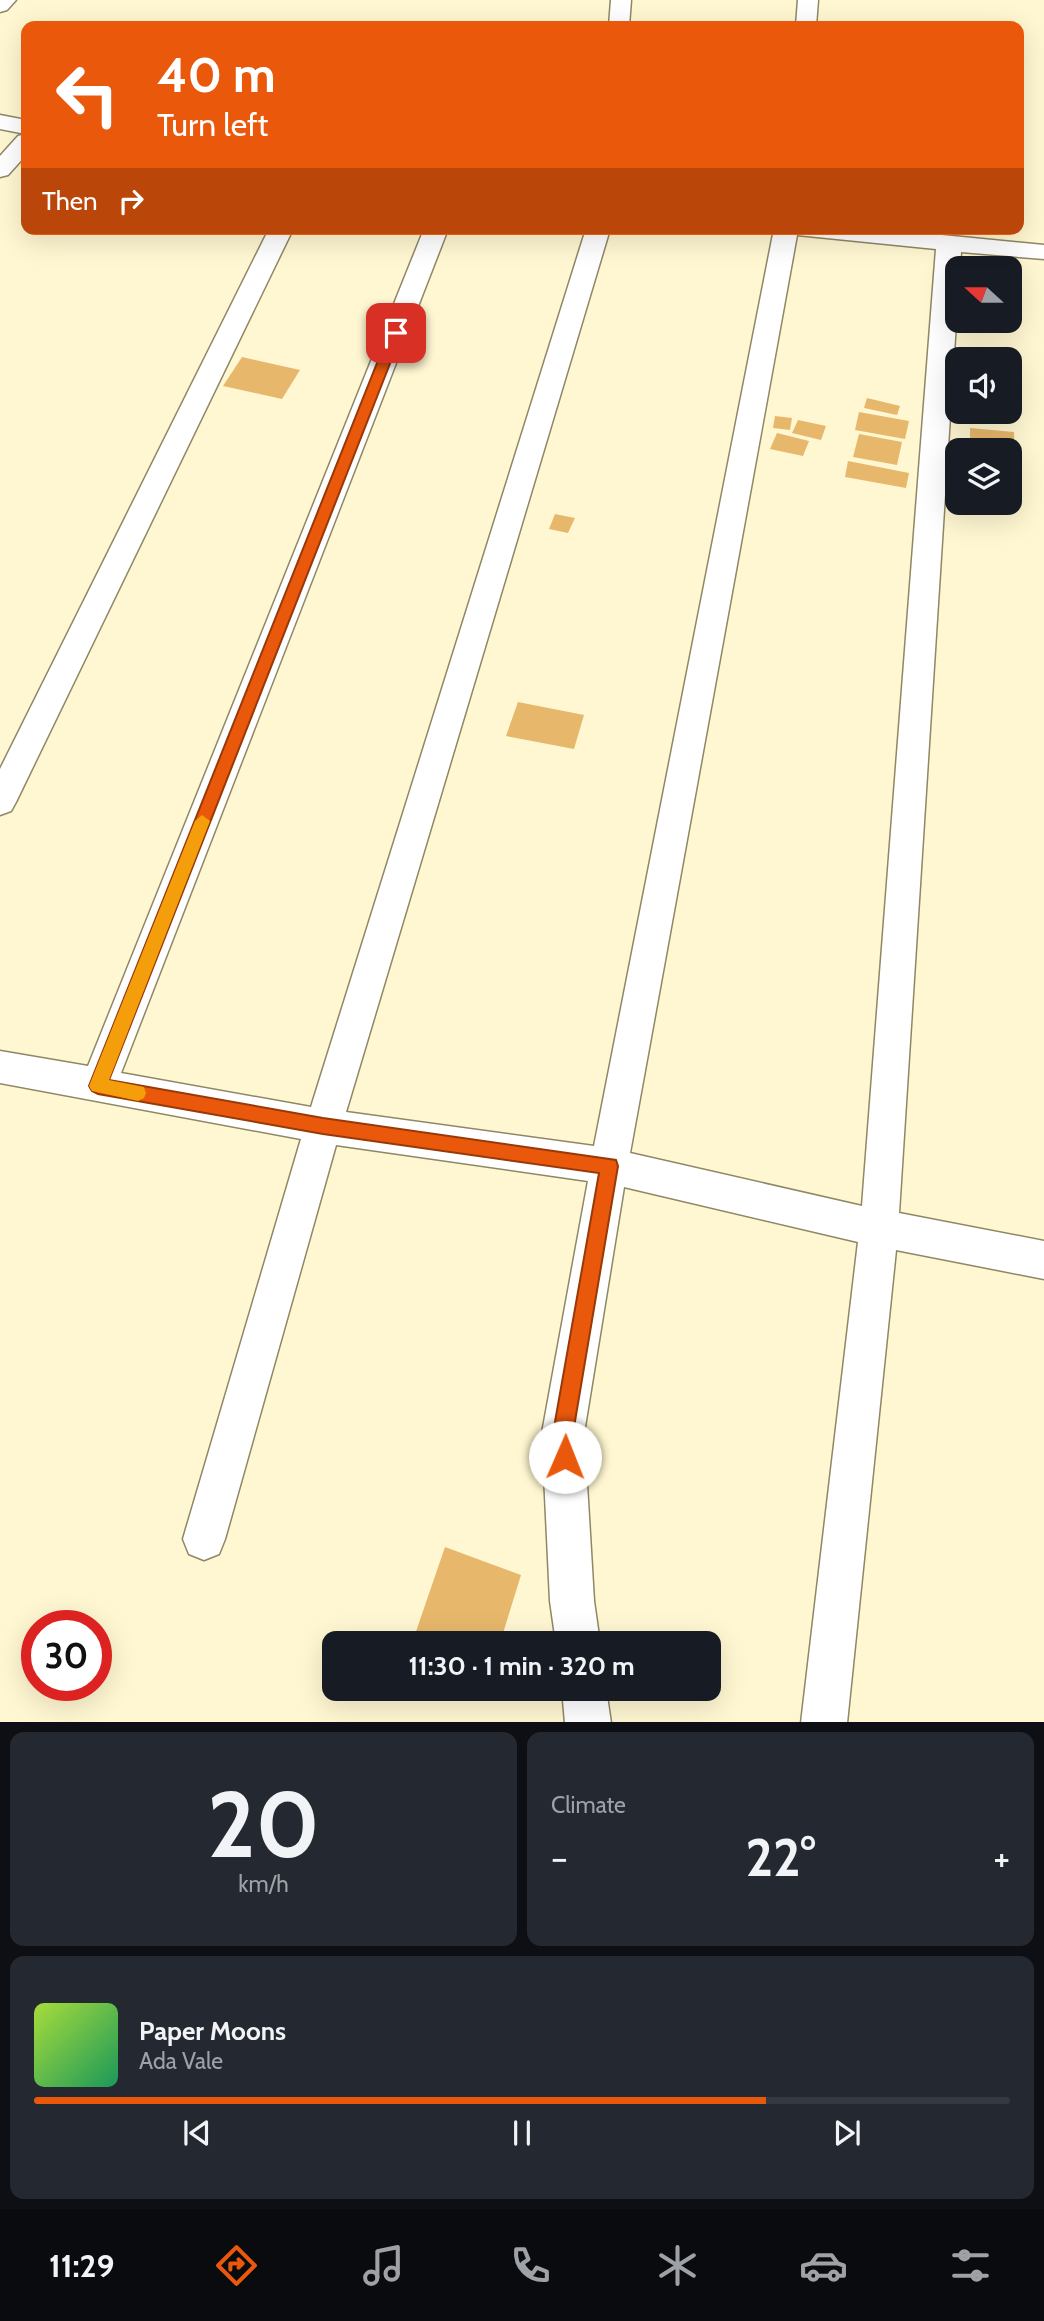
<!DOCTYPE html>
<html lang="en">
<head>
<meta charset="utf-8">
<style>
	body { margin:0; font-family:Cabin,sans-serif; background:#242831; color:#f1f3f6; height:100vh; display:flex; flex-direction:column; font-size:26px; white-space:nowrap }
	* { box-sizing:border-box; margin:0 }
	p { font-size:23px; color:#9ea1a6 }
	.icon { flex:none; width:38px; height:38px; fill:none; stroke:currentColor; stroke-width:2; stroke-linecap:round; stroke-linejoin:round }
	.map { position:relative; height:1722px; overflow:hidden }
	.side { display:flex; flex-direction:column; gap:10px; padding:10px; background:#0d0f14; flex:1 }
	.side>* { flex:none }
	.top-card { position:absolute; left:21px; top:21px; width:1003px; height:214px; border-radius:14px; box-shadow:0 7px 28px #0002; background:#ea580c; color:#fff; overflow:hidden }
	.needle { width:46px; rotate:291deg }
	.buttons { position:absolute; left:945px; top:256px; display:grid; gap:14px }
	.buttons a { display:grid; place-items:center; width:77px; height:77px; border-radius:14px; background:#171b24; box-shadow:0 7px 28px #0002; font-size:35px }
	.speed { position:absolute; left:21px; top:1610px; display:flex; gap:14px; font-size:35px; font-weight:700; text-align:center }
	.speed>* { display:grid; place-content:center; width:91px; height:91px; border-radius:50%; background:#171b24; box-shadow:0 7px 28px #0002; line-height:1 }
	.speed .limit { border:10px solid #d22; background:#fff; color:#111 }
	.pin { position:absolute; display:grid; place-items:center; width:60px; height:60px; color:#fff; margin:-30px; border-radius:14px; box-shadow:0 4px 10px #0006 }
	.me { position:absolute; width:77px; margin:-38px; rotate:1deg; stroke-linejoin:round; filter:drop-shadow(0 0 5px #0008) }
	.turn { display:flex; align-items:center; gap:24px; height:147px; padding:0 21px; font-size:32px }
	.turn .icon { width:91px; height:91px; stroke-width:2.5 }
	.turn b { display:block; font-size:49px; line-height:60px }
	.then { display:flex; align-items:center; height:66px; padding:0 21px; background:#0003; gap:14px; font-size:26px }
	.big { font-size:52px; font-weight:700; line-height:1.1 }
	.side .widget { flex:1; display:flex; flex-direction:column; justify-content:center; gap:10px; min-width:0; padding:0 24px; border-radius:14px; background:#242831 }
	.side .dial { align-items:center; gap:0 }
	.dial b { font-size:91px; line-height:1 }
	.song { display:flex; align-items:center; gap:21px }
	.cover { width:84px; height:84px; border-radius:10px; background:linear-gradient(135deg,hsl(80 70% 55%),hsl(150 70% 35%)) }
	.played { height:7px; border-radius:4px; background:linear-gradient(90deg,#ea580c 75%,#363941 75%) }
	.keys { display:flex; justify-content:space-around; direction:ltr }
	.heat { display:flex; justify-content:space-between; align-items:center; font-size:38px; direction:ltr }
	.side .tiles { flex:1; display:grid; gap:10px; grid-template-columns:1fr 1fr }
	.widget:last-child { grid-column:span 2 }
	.trip { position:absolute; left:322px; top:1631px; width:399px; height:70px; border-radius:14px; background:#171b24; box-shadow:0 7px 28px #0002; font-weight:700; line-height:70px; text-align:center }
	.tab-bar { display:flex; height:112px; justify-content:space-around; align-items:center; background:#090b0e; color:#9ea1a6 }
	.tab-bar .icon { width:49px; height:49px }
	.tab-bar .current { color:#ea580c }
	.tab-bar b { font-size:32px; color:#f1f3f6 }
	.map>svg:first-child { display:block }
	.building { fill:#e7b86b }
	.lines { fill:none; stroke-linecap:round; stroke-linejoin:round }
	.minor-casing { stroke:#8f8765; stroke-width:3 }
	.minor { fill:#fff; fill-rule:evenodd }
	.route { fill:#ea580c; stroke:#983908; stroke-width:2 }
	.slow { fill:#f59e0b }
</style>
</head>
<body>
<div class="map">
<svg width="1044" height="1723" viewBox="0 0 1044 1723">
	<rect width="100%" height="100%" fill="#fff7d1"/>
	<!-- building -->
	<g class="building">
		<path d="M242 357 300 370 282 399 223 386Z"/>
		<path d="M867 398 900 406 897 415 864 408Z"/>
		<path d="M859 412 909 421 905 439 855 430Z"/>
		<path d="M775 416 792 418 790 430 773 428Z"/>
		<path d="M798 420 826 426 821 440 792 433Z"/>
		<path d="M970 428 1014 432 1015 472 1010 471V450H970Z"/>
		<path d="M777 433 809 441 803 456 770 449Z"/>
		<path d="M859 434 902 442 897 465 853 457Z"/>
		<path d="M848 461 909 473 906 488 845 477Z"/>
		<path d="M1010 474 1021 475V497L1010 496Z"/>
		<path d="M555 514 575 518 568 533 549 529Z"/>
		<path d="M518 702 584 715 574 749 506 736Z"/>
		<path d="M445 1547 521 1575 500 1643H412Z"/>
	</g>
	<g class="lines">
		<!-- minor casing -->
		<g class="minor-casing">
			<g id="minor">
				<path d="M0 0H16L7 10 0 12Z"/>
				<path d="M611 0H631L629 26H609Z"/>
				<path d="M798 0H818L816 26H796Z"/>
				<path d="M0 115 26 120V134L0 129Z"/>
				<path d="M26 134V155L8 175 0 177V156L18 136Z"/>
				<path d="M269 229H293L16 802 11 811 0 815V769Z"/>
				<path d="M424 229H448L121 1073 311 1107 586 229H610L346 1112 594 1146 774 229H881L1044 245V259L961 252 960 268H957V307L899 1213 1044 1241V1279L896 1250 847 1723H801L858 1242 624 1187 584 1433 594 1601 600 1643H556L550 1601 542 1433 588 1181 336 1145 225 1539 219 1554 204 1560 189 1554 183 1539 301 1139 0 1083V1051L88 1066ZM797 235 936 249 862 1206 630 1153Z"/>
				<path d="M562 1689H606L611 1723H565Z"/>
			</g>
		</g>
		<!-- minor -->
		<use href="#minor" class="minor"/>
	</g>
	<!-- route -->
	<path class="route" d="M396 329 402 333 109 1080 323 1118 616 1160 618 1166 573 1433 575 1457 572 1464 565 1467 557 1464 553 1433 599 1173 323 1134 98 1094 92 1091 89 1086 389 333Z"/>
	<!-- slow -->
	<path class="slow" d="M202 815 210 821 109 1080 144 1087 146 1093 144 1098 138 1101 92 1091 89 1086 195 821Z"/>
</svg>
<div class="buttons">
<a><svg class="needle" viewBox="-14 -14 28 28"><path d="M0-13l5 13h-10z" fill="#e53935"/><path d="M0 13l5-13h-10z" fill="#9ea1a6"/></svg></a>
<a><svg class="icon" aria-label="sound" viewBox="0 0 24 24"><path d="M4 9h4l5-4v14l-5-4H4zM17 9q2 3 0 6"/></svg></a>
<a><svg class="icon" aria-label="layers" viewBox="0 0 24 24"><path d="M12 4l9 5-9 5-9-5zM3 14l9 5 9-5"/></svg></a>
</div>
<div class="speed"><div class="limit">30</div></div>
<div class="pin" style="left:396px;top:333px;background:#d93025"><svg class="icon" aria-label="arrive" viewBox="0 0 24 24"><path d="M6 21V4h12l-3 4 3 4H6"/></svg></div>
<svg class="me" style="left:565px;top:1457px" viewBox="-20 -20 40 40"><circle r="19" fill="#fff"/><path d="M0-13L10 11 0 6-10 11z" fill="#ea580c"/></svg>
<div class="trip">11:30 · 1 min · 320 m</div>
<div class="top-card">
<div class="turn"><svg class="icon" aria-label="left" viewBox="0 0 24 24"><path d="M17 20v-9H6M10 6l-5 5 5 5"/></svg><div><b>40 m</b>Turn left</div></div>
<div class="then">Then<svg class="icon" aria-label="right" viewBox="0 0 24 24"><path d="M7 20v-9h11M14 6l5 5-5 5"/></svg></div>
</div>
</div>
<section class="side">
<div class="tiles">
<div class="widget dial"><b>20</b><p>km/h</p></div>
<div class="widget"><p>Climate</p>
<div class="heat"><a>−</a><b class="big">22°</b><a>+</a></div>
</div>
<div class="widget">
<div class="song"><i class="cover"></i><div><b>Paper Moons</b><p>Ada Vale</p></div></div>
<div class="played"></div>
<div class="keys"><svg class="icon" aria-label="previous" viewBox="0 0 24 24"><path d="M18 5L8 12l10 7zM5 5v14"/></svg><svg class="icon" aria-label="pause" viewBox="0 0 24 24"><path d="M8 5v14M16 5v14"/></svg><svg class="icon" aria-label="next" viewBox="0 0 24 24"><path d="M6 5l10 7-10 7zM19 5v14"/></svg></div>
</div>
</div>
</section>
<nav class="tab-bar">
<b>11:29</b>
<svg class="icon current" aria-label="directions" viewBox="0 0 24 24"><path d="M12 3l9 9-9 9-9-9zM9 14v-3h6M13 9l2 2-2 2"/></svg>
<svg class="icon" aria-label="music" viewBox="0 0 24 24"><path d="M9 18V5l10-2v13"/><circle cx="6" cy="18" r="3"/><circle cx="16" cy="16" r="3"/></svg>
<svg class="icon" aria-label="phone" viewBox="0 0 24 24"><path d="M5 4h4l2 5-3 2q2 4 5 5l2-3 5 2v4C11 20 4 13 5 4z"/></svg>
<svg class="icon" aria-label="climate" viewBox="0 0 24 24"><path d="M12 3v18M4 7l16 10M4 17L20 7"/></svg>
<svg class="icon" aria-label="car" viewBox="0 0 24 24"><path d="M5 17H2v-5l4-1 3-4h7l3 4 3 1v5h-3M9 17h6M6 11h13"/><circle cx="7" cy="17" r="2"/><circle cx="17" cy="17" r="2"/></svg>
<svg class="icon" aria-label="filters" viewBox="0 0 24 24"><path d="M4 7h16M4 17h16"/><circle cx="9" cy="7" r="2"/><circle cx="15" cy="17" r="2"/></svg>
</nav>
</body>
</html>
